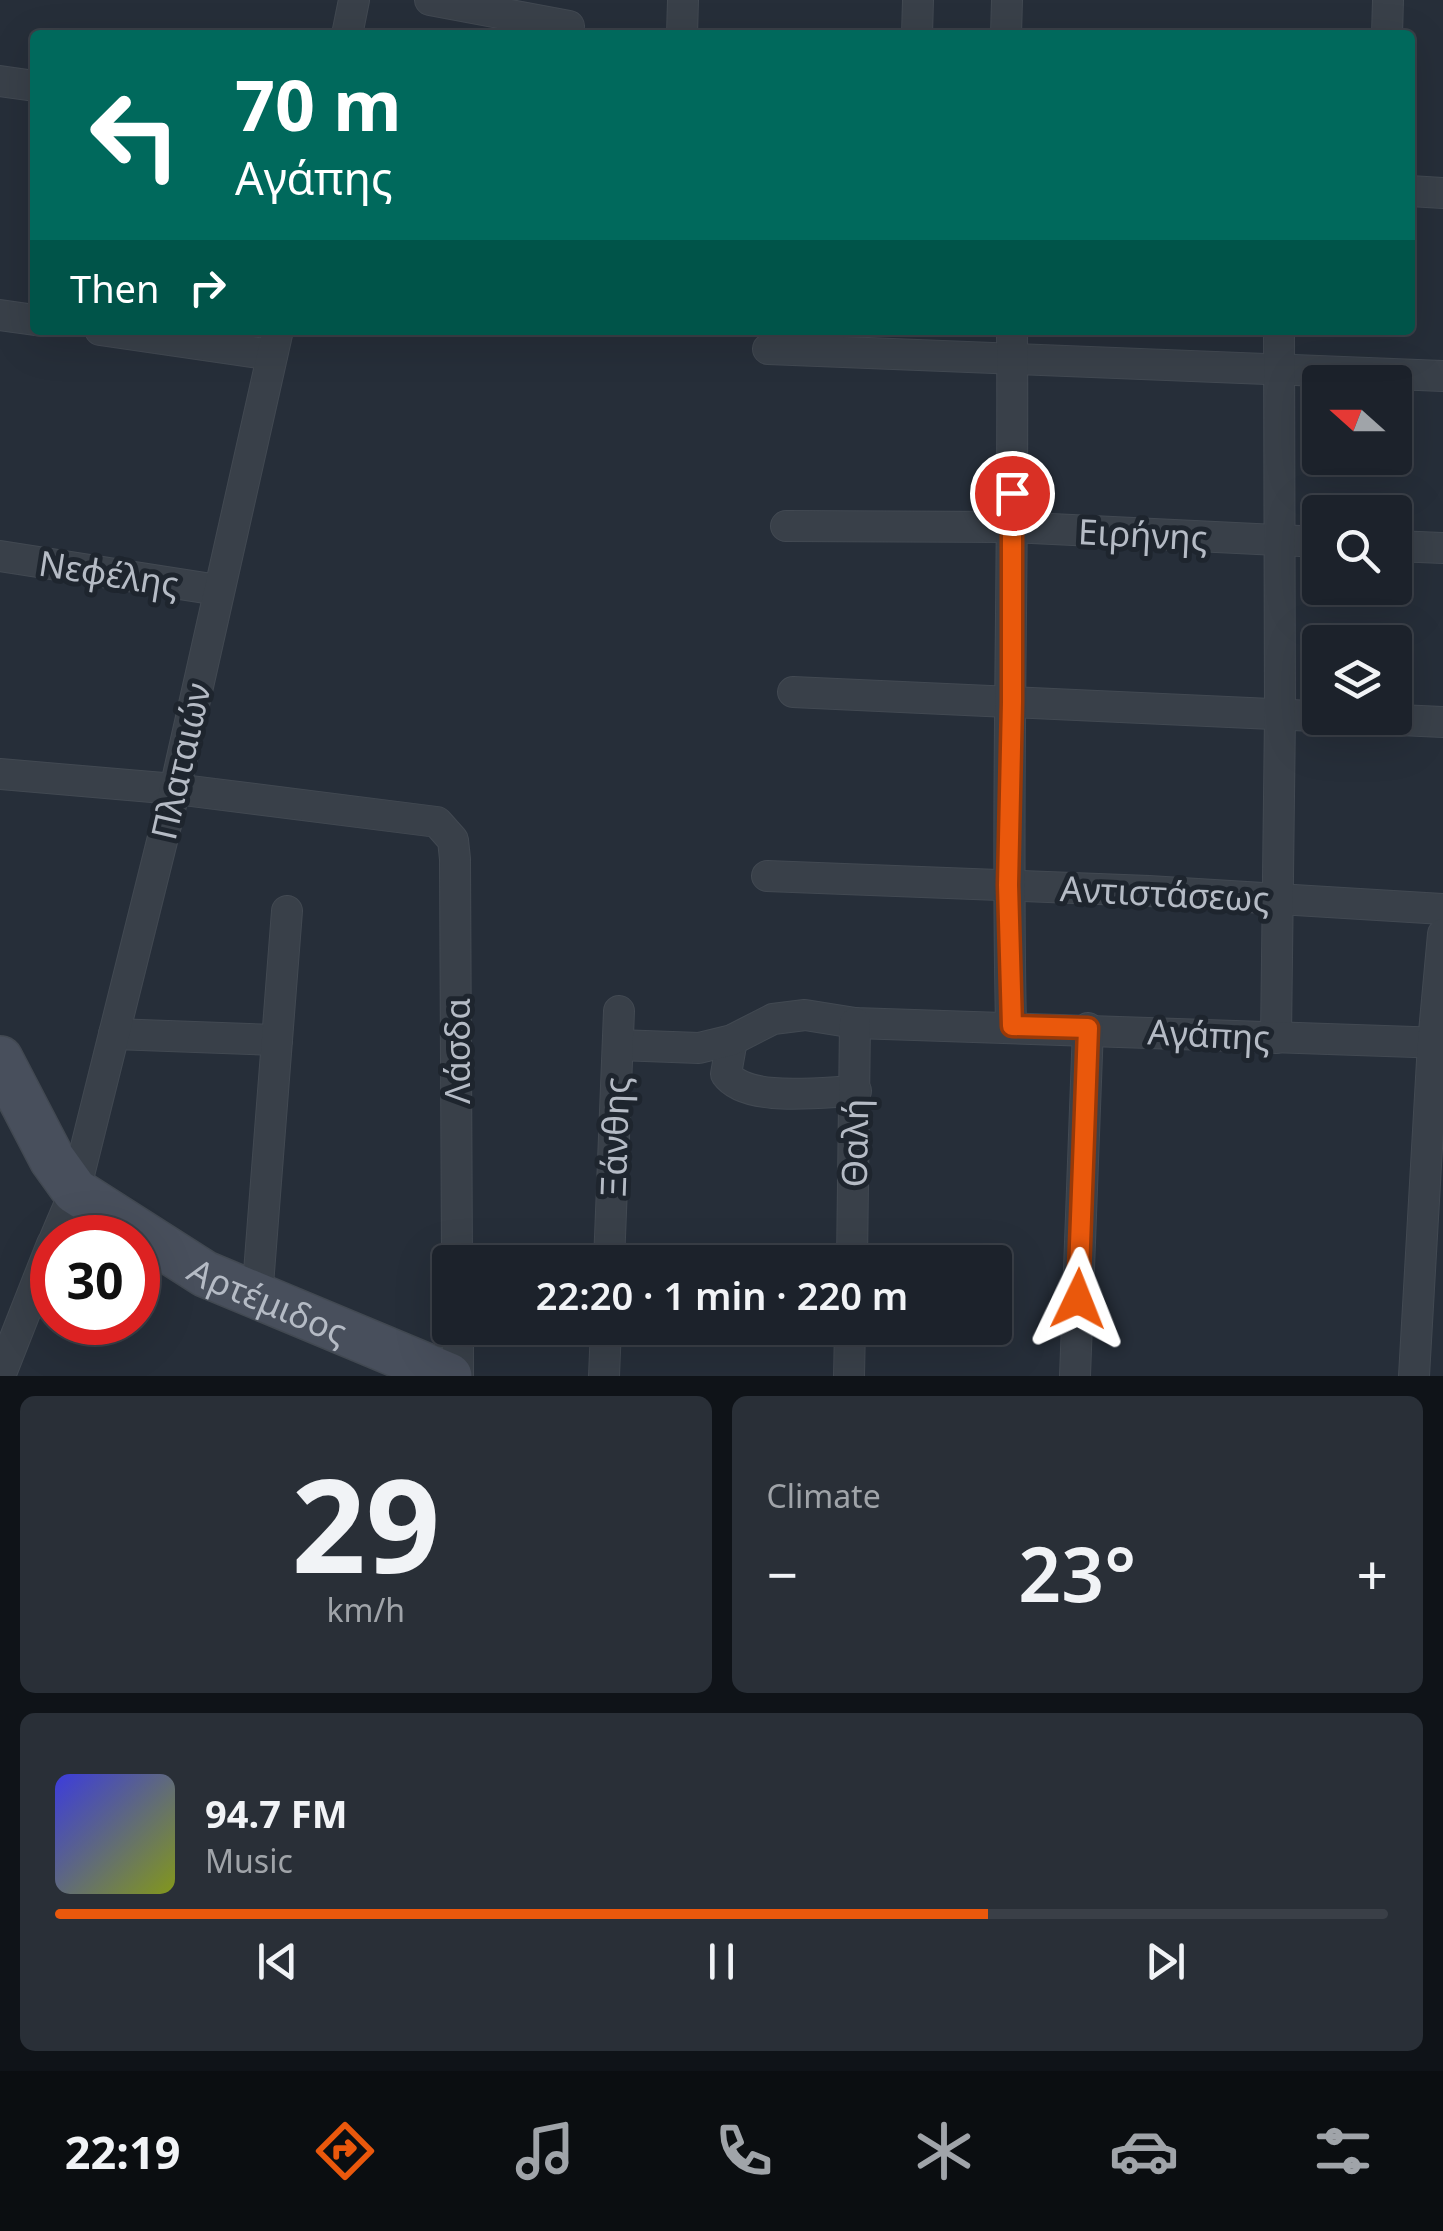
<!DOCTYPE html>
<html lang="en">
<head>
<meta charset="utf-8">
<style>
	body { margin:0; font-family:"Noto Sans",sans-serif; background:#292f37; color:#f1f3f6; height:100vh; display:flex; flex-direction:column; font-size:38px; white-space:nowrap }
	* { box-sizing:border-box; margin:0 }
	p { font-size:32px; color:#a0a4a9 }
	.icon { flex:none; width:55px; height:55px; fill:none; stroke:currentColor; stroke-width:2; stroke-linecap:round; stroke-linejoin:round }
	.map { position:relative; height:1376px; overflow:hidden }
	.side { display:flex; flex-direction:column; gap:20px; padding:20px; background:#0f1318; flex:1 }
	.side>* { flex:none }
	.hud { position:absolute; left:30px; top:30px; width:1385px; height:305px; border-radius:10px; box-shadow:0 10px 40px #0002,0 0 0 2px #3a3f47; background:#00695c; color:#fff; overflow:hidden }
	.needle { width:65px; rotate:291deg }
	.controls { position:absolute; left:1302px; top:365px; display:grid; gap:20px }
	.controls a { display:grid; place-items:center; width:110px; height:110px; border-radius:10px; background:#1c222b; box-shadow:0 10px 40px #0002,0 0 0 2px #3a3f47; font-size:50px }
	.speed { position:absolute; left:30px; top:1215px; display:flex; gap:20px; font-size:50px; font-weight:700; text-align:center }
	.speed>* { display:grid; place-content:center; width:130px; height:130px; border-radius:50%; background:#1c222b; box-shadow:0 10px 40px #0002,0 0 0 2px #3a3f47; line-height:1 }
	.speed .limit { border:15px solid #d22; background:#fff; color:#111 }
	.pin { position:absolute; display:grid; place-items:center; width:85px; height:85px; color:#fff; margin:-42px; border:5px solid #fff; border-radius:50%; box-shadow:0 2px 10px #0007 }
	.me { position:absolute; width:110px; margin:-55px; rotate:2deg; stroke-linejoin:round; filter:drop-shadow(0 0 8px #0008) }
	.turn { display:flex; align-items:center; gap:35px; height:210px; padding:0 40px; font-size:45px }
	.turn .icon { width:130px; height:130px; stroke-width:2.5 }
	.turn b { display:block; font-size:70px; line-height:85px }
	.then { display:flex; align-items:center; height:95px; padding:0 40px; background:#0003; gap:20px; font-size:38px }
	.big { font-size:75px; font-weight:600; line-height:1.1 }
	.side .widget { flex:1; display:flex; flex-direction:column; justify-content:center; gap:15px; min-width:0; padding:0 35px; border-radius:15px; background:#292f37 }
	.side .dial { align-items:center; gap:0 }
	.dial b { font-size:130px; line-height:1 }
	.song { display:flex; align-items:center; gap:30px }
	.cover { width:120px; height:120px; border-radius:15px; background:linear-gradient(135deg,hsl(240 70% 55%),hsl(70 70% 35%)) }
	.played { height:10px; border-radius:5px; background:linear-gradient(90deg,#ea580c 70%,#3a3f47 70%) }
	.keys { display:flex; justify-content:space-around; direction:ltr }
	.heat { display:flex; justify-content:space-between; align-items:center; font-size:55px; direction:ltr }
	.side .tiles { flex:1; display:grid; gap:20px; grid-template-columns:1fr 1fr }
	.widget:last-child { grid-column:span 2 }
	.trip { position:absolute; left:432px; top:1245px; width:580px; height:100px; border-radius:10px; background:#1c222b; box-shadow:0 10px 40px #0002,0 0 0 2px #3a3f47; font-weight:600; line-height:100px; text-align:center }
	.dock { display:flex; height:160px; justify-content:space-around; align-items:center; background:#0b0e11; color:#a0a4a9 }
	.dock .icon { width:70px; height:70px }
	.dock .current { color:#ea580c }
	.dock b { font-size:45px; color:#f1f3f6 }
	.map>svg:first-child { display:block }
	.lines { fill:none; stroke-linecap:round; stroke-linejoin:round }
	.street-casing { stroke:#424952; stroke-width:32 }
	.secondary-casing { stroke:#424952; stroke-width:48 }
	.street { stroke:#394049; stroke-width:30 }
	.secondary { stroke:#484f5c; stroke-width:45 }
	.route-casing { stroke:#983908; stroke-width:25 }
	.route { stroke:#ea580c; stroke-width:18 }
	.labels { text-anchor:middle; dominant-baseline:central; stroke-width:10; stroke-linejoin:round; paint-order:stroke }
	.street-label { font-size:35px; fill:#b5bbc5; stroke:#1e252e }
</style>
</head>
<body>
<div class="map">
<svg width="1443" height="1376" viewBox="0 0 1443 1376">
	<rect width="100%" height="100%" fill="#262e39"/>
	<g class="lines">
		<!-- street casing -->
		<g class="street-casing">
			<g id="street">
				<path d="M430 0 569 26"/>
				<path d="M347 35 354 0"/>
				<path d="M682 35 683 0"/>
				<path d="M917 35 918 0"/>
				<path d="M1006 35 1007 0"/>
				<path d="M1387 35 1388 0"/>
				<path d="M0 81 35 86"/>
				<path d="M1410 191 1443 193"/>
				<path d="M0 315 35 320"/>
				<path d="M100 330 272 355"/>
				<path d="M768 349 1443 376"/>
				<path d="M786 526 1011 527 1320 542"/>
				<path d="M1395 546 1443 548"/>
				<path d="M0 556 218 590"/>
				<path d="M793 692 1443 722"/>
				<path d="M0 774 175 789 437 822 453 840 455 859 457 1262"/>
				<path d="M767 876 1149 891 1443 909"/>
				<path d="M1011 1026C1006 794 1014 562 1012 330"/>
				<path d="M114 1034 277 1040"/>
				<path d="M1276 1038 1280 716 1279 330"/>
				<path d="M732 1040 726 1074C747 1103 821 1092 856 1091"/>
				<path d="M618 1045 699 1048 732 1040 773 1019 805 1015 855 1023 1443 1043"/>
				<path d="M55 1238 75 1191 175 789 278 330"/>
				<path d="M609 1262 619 1011"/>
				<path d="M852 1262 855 1023"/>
				<path d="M257 1298 287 911"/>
				<path d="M458 1328V1376"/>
				<path d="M0 1376 52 1244"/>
				<path d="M604 1376 606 1328"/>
				<path d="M849 1376 850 1328"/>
				<path d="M1075 1376 1088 1028"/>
				<path d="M1414 1376 1433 1043 1443 934"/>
			</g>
		</g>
		<!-- secondary casing -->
		<g class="secondary-casing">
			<g id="secondary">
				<path id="s1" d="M0 1059 52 1159 75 1191 205 1274 449 1376"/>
			</g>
		</g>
		<!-- street -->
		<use href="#street" class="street"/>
		<!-- secondary -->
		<use href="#secondary" class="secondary"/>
	</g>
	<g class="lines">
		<!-- route casing -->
		<g class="route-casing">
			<path id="route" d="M1012 493V702L1008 885 1012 1026 1088 1028 1078 1299"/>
		</g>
		<!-- route -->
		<use href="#route" class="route"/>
	</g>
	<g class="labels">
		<!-- street labels -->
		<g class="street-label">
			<text transform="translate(1143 534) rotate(3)">Ειρήνης</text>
			<text transform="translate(109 573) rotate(9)">Νεφέλης</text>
			<text transform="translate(180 761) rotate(-77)">Πλαταιών</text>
			<text transform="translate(1165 893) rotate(3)">Αντιστάσεως</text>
			<text transform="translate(1209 1034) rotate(3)">Αγάπης</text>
			<text transform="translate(456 1051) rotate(-90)">Λάσδα</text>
			<text transform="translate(614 1137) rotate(-88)">Ξάνθης</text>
			<text transform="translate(854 1143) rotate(-89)">Θαλή</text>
			<text stroke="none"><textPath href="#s1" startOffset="375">Αρτέμιδος</textPath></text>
		</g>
	</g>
</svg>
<div class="controls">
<a><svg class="needle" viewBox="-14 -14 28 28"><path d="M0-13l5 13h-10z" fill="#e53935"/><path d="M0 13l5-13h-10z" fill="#a0a4a9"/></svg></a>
<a><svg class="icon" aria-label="search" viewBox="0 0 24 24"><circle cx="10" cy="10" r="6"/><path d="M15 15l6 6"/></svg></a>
<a><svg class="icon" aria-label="layers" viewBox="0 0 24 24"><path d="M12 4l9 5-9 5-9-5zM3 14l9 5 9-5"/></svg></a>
</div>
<div class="speed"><div class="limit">30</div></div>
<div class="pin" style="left:1012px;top:493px;background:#d93025"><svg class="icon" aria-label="arrive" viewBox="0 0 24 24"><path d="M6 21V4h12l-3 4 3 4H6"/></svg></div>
<svg class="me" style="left:1078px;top:1299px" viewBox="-20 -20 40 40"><path d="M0-17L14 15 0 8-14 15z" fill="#ea580c" stroke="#fff" stroke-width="4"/></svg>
<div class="trip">22:20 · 1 min · 220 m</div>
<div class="hud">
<div class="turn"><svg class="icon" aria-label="left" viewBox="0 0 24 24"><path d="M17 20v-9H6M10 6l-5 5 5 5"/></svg><div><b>70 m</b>Αγάπης</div></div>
<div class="then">Then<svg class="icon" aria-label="right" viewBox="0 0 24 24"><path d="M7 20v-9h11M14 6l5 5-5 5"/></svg></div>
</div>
</div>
<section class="side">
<div class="tiles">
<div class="widget dial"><b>29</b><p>km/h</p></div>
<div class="widget"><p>Climate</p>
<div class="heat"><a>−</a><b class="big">23°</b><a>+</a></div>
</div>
<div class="widget">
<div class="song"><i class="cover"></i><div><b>94.7 FM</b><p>Music</p></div></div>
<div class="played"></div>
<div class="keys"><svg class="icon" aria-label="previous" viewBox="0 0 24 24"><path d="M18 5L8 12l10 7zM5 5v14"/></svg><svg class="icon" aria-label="pause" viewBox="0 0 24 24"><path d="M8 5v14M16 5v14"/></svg><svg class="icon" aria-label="next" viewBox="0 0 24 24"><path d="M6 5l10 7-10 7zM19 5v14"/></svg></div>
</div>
</div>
</section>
<nav class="dock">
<b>22:19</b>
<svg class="icon current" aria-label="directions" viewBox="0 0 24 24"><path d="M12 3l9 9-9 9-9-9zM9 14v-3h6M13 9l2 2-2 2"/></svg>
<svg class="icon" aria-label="music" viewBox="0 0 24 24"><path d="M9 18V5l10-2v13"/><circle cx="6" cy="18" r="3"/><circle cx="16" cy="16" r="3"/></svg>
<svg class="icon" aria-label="phone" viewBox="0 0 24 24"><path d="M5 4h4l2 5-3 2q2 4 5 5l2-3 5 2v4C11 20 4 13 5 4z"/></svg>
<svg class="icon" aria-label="climate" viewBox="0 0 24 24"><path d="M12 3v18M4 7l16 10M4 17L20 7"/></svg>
<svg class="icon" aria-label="car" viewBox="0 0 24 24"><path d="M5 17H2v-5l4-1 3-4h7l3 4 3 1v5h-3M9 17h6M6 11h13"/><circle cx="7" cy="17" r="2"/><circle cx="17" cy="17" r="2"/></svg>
<svg class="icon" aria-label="filters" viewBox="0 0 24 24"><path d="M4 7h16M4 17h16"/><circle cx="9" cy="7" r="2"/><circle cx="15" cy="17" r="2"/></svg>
</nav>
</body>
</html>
